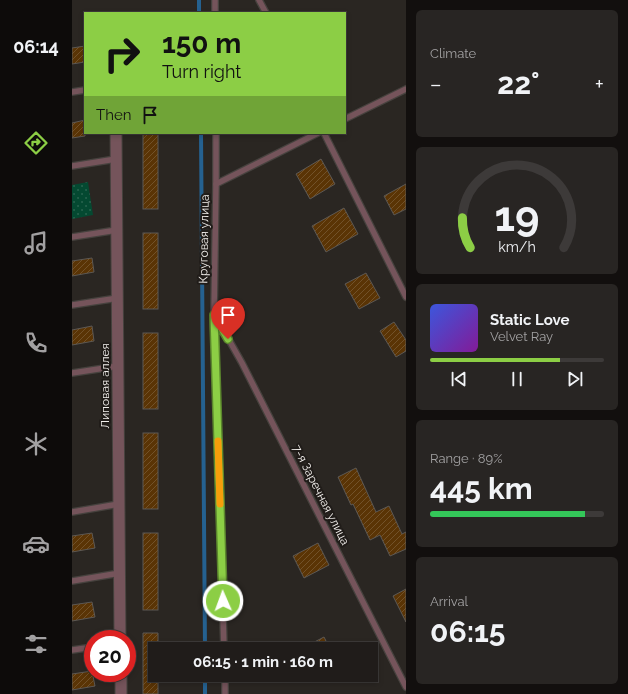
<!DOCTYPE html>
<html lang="en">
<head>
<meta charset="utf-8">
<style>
	body { margin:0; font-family:Raleway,sans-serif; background:#282523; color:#f1f3f6; height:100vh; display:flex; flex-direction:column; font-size:15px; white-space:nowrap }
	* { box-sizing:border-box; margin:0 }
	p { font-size:13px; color:#a2a1a2 }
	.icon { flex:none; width:22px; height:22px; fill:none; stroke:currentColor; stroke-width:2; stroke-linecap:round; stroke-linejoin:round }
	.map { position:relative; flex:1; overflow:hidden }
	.sheet { display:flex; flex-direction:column; gap:10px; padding:10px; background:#120f0e; width:222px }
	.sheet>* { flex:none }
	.banner { position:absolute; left:12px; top:12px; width:262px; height:122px; border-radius:0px; box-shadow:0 2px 6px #0003,0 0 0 1px #3d3a39; background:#8cce45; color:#111; overflow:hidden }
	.speed { position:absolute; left:12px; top:630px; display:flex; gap:8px; font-size:20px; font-weight:700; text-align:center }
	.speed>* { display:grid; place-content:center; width:52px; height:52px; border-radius:50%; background:#201c1a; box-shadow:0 2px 6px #0003,0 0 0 1px #3d3a39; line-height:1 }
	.speed .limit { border:6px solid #d22; background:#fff; color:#111 }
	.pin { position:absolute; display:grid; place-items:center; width:34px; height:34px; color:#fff; margin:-41px -17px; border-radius:50% 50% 50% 0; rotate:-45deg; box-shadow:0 0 4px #0007 }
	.pin .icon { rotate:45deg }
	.me { position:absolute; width:44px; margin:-22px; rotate:358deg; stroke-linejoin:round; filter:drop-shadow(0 0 3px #0008) }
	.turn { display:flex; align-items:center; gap:14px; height:84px; padding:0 12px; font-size:18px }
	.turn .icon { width:52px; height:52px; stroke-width:2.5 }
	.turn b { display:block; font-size:28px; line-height:34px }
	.then { display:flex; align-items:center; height:38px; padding:0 12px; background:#0003; gap:8px; font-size:15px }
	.big { font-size:30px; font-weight:700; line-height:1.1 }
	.sheet .tile { flex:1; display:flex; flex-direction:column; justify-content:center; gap:6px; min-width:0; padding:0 14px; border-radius:6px; background:#282523 }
	.sheet .dial { align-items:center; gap:0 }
	.dial svg { height:104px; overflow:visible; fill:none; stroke:#3d3a39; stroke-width:7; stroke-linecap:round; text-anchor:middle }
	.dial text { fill:#f1f3f6; stroke:none }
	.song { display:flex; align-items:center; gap:12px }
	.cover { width:48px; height:48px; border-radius:6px; background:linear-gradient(135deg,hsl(230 70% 55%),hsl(290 70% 35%)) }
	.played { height:4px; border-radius:2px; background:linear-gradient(90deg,#8cce45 75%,#3d3a39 75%) }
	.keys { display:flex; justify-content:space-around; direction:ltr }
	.heat { display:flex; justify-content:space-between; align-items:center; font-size:22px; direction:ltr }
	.charge { height:6px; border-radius:3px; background:linear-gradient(90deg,#34c759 89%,#3d3a39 0) }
	.trip { position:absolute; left:76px; top:642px; width:230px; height:40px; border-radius:0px; background:#201c1a; box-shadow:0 2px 6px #0003,0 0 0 1px #3d3a39; font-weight:700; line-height:40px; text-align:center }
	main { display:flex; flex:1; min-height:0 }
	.tab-bar { display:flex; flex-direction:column; width:72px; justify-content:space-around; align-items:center; background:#0d0b0a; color:#a2a1a2 }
	.tab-bar .icon { width:28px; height:28px }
	.tab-bar .on { color:#8cce45 }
	.tab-bar b { font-size:18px; color:#f1f3f6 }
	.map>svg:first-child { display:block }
	.park { fill:url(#park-dots) }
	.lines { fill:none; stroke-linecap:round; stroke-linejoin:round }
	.stream { stroke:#256190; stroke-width:4 }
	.building { fill:url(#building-hatch); stroke:#5c5854 }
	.service-casing { stroke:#46423e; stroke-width:8 }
	.minor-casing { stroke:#46423e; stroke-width:13 }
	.service { stroke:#75545b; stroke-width:5.5 }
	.minor { stroke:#75545b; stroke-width:11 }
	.route-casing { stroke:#5b862d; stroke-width:10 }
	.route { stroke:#8cce45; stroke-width:7 }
	.slow { stroke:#f59e0b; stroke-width:7 }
	.labels { text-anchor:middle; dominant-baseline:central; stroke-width:4; stroke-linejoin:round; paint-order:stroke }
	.street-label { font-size:12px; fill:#f2efec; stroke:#201c19 }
</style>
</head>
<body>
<main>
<nav class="tab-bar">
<b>06:14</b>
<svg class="icon on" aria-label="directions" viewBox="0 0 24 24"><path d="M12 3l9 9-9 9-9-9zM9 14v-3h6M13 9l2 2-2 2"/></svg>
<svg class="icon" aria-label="music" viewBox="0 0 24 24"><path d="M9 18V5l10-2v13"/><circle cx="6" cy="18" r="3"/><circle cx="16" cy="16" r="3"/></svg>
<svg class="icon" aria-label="phone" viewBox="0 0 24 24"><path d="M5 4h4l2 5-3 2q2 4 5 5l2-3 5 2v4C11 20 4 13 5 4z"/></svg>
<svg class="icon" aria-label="climate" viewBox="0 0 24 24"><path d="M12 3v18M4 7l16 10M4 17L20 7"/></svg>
<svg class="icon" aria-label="car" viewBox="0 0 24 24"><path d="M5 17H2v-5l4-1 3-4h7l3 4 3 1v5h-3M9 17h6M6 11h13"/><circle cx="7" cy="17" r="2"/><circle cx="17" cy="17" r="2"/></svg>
<svg class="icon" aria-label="filters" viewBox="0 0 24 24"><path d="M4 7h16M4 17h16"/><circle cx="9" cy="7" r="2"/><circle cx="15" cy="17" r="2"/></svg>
</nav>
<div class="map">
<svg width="334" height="694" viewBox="0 0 334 694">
	<defs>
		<pattern id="park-dots" width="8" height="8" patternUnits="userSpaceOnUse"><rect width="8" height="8" fill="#044931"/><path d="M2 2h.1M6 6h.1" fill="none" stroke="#29644f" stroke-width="1.8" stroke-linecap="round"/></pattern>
		<pattern id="building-hatch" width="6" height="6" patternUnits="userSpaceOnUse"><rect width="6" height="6" fill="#5a3405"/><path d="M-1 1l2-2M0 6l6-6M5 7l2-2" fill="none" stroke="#72522a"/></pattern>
	</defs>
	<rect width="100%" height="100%" fill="#2a2622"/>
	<!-- park -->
	<path class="park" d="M16 182 21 215 0 219V185Z"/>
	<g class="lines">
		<!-- stream -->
		<g class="stream">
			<path d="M127 0V13"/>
			<path d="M129 133 133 649"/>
			<path d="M133 675V694"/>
		</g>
	</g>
	<!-- building -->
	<g class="building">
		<path d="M13 46V62L0 64V48Z"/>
		<path d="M13 120V136L0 138V123Z"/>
		<rect x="71" y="133" width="15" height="76"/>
		<path d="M249 159 263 184 238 199 224 174Z"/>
		<path d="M334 184V209L322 215 312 196Z"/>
		<path d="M272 208 286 234 254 252 240 226Z"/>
		<rect x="71" y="233" width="15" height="76"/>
		<path d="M20 258 22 272 0 276V261Z"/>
		<path d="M294 273 308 298 287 309 273 284Z"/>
		<path d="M322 322 334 340V351L324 357 308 331Z"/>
		<path d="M20 326 22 341 0 345V330Z"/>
		<rect x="71" y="333" width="15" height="76"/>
		<rect x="71" y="433" width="15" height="76"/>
		<path d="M284 468 304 512 317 506 330 534 334 532V549L318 556 308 535 298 540 281 504 279 505 266 477Z"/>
		<path d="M20 533 23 548 0 552V536Z"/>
		<rect x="71" y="533" width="15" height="77"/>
		<path d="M246 543 257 565 232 578 221 556Z"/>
		<path d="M334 589V622L321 596Z"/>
		<path d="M20 602 23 617 0 621V605Z"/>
		<path d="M71 633H86V649H83V675H86V694H71Z"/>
		<path d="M252 637 258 649H229Z"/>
		<path d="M20 671 23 686 0 690V674Z"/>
	</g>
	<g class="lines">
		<!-- service casing -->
		<g class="service-casing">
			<g id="service">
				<path d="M143 0V13"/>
				<path d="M187 0 194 13"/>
				<path d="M0 92 13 90"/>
				<path d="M273 119 334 89"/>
				<path d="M144 133V184"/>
				<path d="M252 133 334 297"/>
				<path d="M0 166 44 159"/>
				<path d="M0 237 45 230"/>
				<path d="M0 305 46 298"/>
				<path d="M144 317 170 363 334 687"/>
				<path d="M0 373 46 366"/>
				<path d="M0 512 47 504"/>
				<path d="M0 581 48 573"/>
				<path d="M152 649 142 315 144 184 246 133"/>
				<path d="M0 650 21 647"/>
				<path d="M153 675V694"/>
			</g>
		</g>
		<!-- minor casing -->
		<g class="minor-casing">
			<g id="minor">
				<path d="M44 133 48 639"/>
				<path d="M49 673V694"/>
			</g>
		</g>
		<!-- service -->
		<use href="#service" class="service"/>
		<!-- minor -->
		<use href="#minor" class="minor"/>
	</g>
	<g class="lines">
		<!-- route casing -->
		<g class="route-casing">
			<path id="route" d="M151 601 142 315 156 339"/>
		</g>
		<!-- route -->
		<use href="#route" class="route"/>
		<!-- slow -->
		<path class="slow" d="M146 441 148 504"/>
	</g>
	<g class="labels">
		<!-- street labels -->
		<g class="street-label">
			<text transform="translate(132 239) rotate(-89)">Круговая улица</text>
			<text transform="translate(33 386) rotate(-90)">Липовая аллея</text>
			<text transform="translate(249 495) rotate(63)">7-я Заречная улица</text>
		</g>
	</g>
</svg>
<div class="speed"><div class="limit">20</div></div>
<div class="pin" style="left:156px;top:339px;background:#d93025"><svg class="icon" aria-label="arrive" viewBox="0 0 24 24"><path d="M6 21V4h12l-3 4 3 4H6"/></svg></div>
<svg class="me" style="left:151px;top:601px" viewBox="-20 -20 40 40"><circle r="17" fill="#8cce45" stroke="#fff" stroke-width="3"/><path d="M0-11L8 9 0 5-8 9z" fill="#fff"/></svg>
<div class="trip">06:15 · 1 min · 160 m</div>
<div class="banner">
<div class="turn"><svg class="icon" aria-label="right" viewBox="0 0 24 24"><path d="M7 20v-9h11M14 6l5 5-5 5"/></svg><div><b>150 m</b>Turn right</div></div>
<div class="then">Then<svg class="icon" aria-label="arrive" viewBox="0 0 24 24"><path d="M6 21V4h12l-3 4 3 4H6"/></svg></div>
</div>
</div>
<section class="sheet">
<div class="tile"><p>Climate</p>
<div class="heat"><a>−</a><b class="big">22°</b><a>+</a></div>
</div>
<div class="tile dial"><svg viewBox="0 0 100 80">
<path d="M14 69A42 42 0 1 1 86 69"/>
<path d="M14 69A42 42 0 0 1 8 46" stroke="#8cce45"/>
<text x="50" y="56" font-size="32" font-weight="700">19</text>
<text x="50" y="72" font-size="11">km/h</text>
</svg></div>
<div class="tile">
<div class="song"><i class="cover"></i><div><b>Static Love</b><p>Velvet Ray</p></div></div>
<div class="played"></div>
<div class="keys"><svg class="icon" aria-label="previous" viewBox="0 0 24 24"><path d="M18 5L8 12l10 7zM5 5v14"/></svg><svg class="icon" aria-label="pause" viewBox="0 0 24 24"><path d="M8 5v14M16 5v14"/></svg><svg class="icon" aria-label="next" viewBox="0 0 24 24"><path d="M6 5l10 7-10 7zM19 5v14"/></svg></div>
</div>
<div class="tile"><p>Range · 89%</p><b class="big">445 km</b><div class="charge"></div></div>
<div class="tile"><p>Arrival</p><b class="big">06:15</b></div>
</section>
</main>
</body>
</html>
